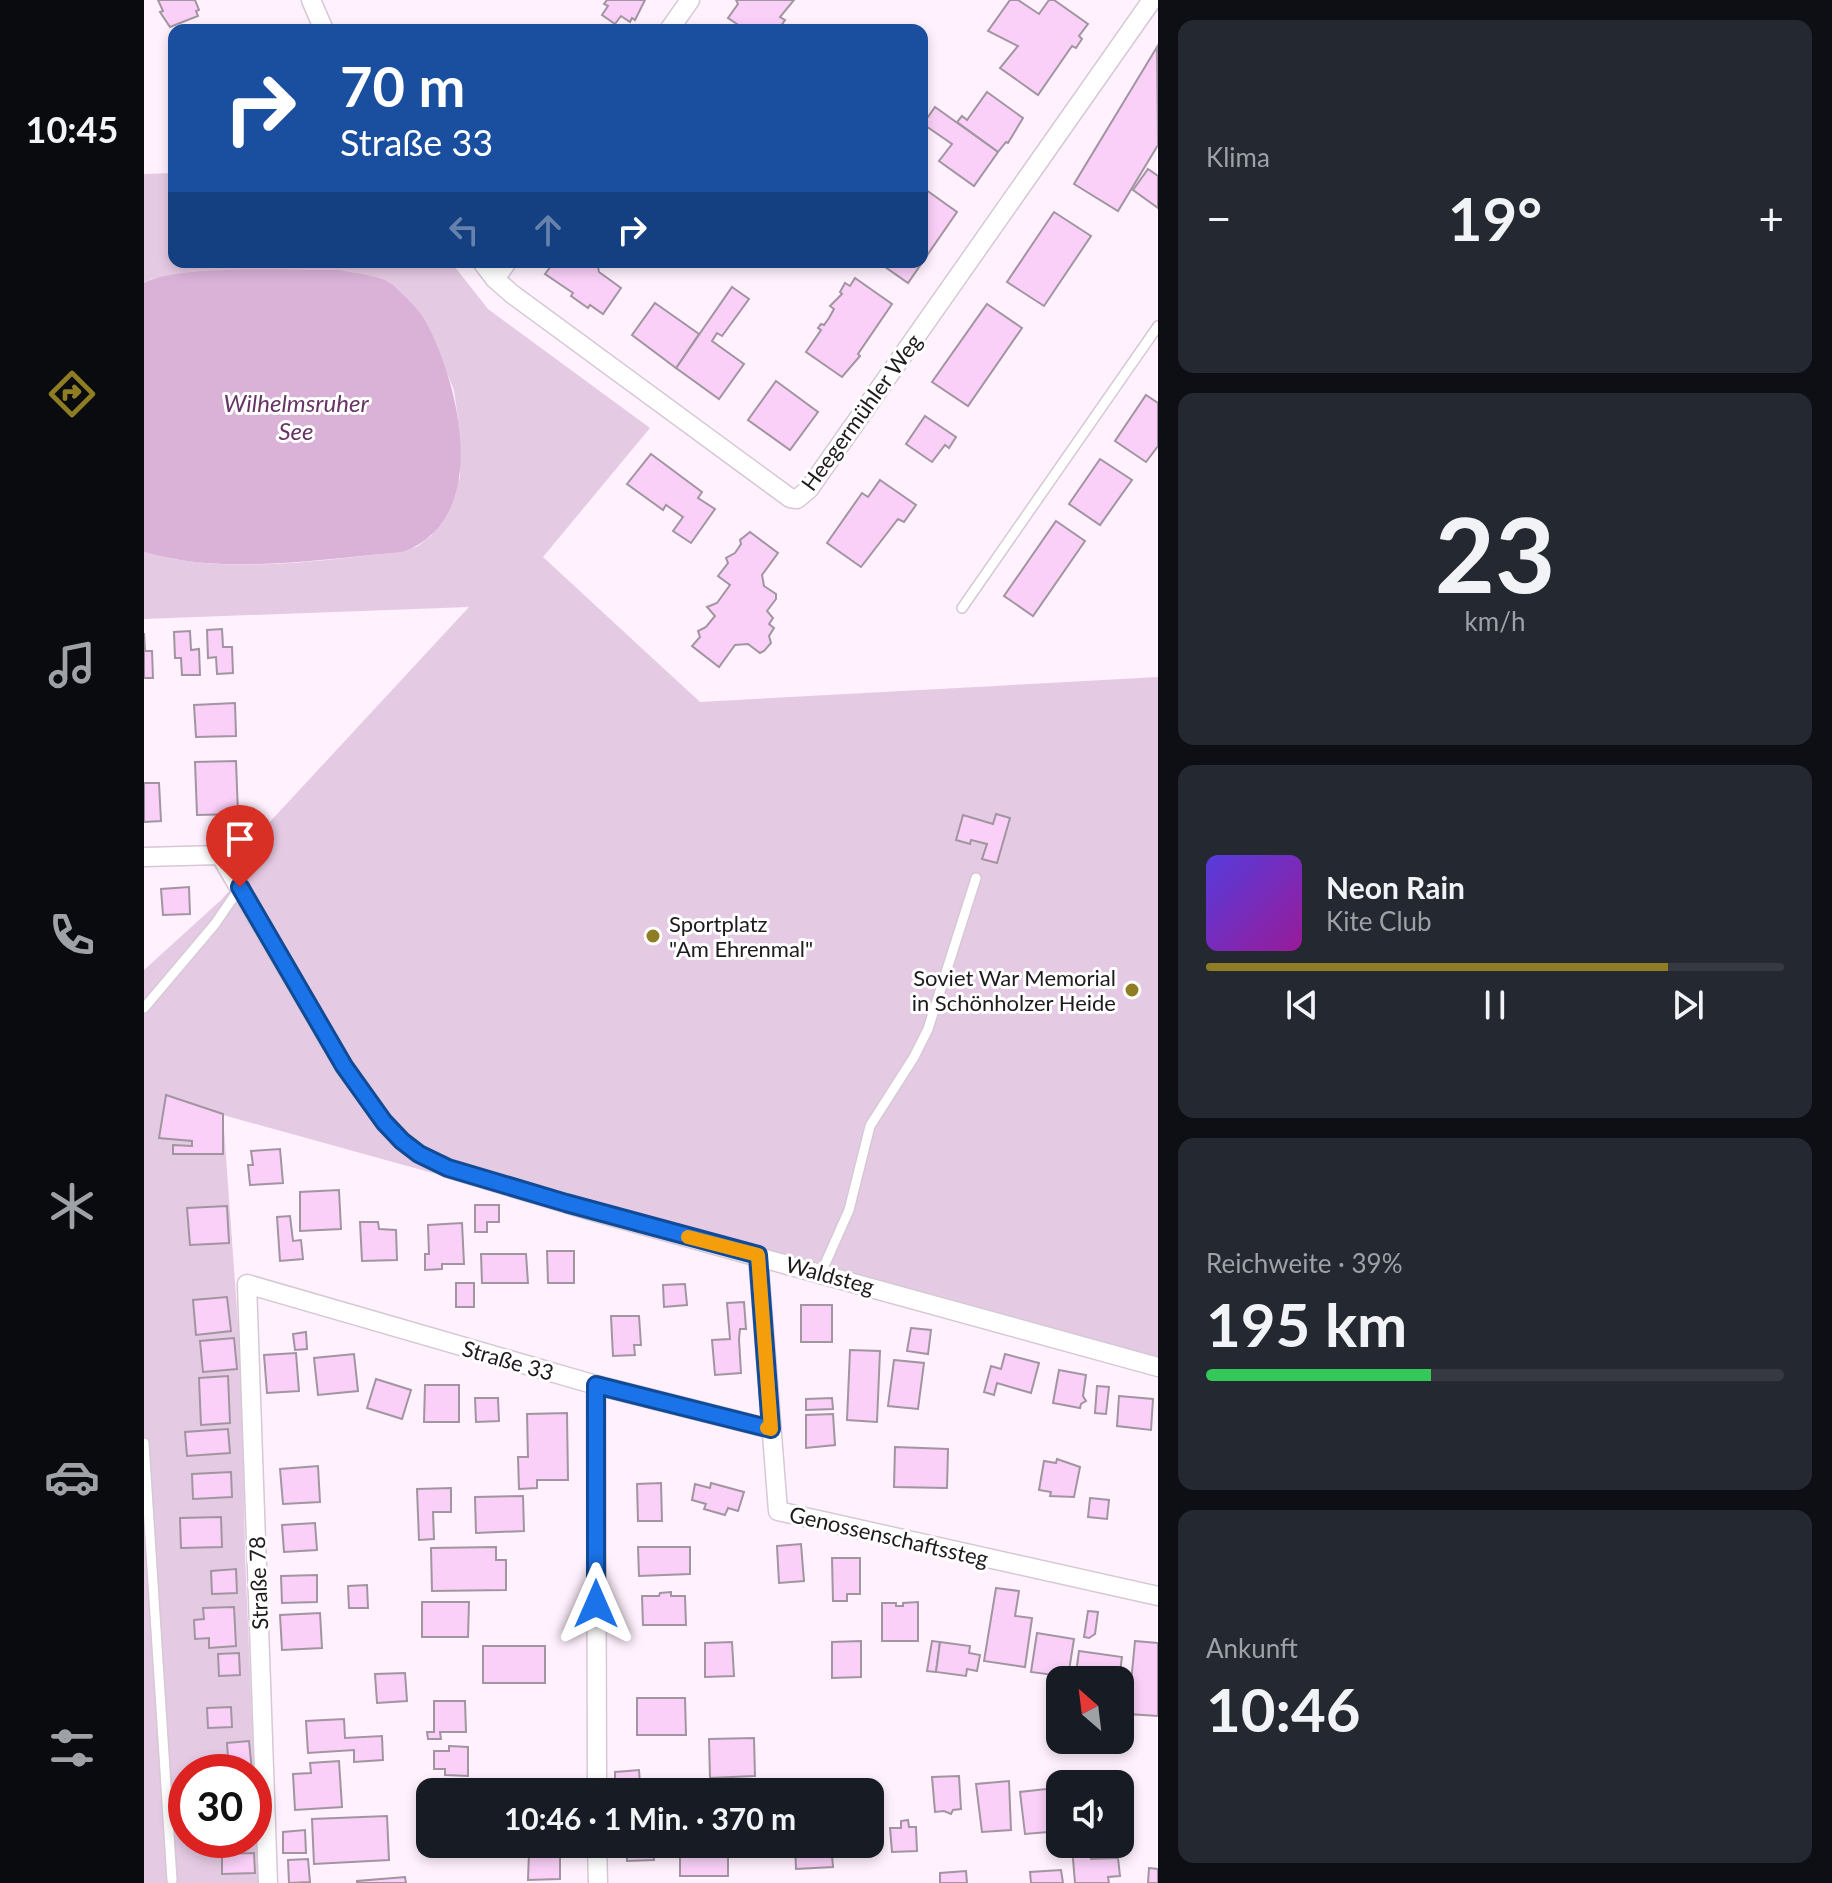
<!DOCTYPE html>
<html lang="de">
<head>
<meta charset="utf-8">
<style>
	body { margin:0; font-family:Lato,sans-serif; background:#242831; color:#f1f3f6; height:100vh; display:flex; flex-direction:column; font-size:30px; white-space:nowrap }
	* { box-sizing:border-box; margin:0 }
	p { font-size:26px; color:#9ea1a6 }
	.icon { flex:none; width:44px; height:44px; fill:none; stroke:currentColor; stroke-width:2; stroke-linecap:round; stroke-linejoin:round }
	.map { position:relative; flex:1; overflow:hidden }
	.drawer { display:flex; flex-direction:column; gap:20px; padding:20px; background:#0d0f14; width:674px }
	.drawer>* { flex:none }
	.hud { position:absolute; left:24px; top:24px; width:760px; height:244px; border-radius:16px; box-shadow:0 4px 12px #0003; background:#1a4fa0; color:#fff; overflow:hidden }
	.needle { width:52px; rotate:332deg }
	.fabs { position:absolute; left:902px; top:1666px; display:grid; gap:16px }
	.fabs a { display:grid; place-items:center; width:88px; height:88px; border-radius:16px; background:#171b24; box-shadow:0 4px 12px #0003; font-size:40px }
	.speed { position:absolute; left:24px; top:1754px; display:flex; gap:16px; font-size:40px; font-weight:700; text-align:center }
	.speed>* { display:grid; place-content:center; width:104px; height:104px; border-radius:50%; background:#171b24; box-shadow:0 4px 12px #0003; line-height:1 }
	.speed .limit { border:12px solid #d22; background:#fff; color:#111 }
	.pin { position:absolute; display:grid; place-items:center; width:68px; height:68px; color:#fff; margin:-82px -34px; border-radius:50% 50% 50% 0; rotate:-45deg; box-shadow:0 0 8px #0007 }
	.pin .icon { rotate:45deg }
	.me { position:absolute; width:88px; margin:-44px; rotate:0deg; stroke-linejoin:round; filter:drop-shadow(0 0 6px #0008) }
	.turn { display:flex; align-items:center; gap:28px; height:168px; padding:0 40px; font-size:36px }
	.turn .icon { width:104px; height:104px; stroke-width:2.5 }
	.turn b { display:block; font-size:56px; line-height:68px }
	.lanes { display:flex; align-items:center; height:76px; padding:0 40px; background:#0003; justify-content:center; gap:40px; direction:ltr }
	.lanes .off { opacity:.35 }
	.big { font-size:60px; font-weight:700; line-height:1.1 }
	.drawer .card { flex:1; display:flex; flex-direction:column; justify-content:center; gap:12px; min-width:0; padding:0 28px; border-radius:16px; background:#242831 }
	.drawer .dial { align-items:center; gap:0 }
	.dial b { font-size:104px; line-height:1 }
	.song { display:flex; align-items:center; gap:24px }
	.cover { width:96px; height:96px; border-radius:12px; background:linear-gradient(135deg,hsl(250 70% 55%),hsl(300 70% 35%)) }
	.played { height:8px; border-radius:4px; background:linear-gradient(90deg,#8f7d24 80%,#363941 80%) }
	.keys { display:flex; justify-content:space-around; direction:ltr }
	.heat { display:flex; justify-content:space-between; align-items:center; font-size:44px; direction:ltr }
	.charge { height:12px; border-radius:6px; background:linear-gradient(90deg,#34c759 39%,#363941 0) }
	.trip { position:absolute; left:272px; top:1778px; width:468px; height:80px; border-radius:16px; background:#171b24; box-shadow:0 4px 12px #0003; font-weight:700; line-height:80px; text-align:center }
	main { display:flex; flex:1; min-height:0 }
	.dock { display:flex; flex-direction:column; width:144px; justify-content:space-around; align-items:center; background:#090b0e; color:#9ea1a6 }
	.dock .icon { width:56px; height:56px }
	.dock .active { color:#8f7d24 }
	.dock b { font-size:36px; color:#f1f3f6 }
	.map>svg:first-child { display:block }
	.green { fill:#e5cae3; fill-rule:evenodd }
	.water { fill:#dab2d8 }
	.building { fill:#fad0f8; stroke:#a195a0; stroke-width:2 }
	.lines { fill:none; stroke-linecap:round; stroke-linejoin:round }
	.service-casing { stroke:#d6c8d5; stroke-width:12 }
	.minor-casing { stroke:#d6c8d5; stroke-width:21 }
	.service { stroke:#fff; stroke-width:9 }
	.minor { stroke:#fff; stroke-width:18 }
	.route-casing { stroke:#114b97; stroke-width:20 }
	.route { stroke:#1a73e8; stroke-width:14 }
	.slow { stroke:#f59e0b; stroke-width:14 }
	.poi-dot { fill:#8f7d24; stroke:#fff; stroke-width:3 }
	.labels { text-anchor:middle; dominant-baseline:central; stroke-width:6; stroke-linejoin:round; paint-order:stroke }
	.street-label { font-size:22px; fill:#1e1a1e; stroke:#fff }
	.poi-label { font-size:22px; fill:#1e1a1e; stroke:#fff; text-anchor:start }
	.water-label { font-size:24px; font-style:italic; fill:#663465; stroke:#fff }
</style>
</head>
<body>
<main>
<nav class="dock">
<b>10:45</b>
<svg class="icon active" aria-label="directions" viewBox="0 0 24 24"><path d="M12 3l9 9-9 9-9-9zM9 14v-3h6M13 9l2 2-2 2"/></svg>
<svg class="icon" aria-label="music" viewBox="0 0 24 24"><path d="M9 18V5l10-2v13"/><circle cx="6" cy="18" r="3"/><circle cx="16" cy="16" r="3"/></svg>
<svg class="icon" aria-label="phone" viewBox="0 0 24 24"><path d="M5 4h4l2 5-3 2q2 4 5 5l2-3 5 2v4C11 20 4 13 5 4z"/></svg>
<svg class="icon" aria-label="climate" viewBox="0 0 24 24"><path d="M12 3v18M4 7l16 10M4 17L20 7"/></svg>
<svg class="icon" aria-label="car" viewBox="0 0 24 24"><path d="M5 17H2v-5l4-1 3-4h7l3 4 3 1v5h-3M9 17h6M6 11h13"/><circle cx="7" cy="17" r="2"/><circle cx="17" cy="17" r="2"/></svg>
<svg class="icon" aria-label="filters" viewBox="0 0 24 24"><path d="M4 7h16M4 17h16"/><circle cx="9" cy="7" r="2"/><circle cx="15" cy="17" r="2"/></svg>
</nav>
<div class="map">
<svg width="1014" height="1883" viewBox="0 0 1014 1883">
	<rect width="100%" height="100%" fill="#fff1fe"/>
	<!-- green -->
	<path class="green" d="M30 173V262H307L344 309 506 428 399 557 556 702 1014 677V1357L677 1266 321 1182 79 1115 98 1380 101 1555 115 1883H0V970L77 900 131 841 109 840 325 607 0 619V552C83 576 174 560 259 552L274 546 288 535 316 477 314 419 310 390 281 320 196 270 52 273 8 279 0 283V174ZM852 814 866 818 853 863 839 859 843 844 812 839 819 816 849 824ZM42 1772H110V1840H42Z"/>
	<!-- water -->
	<path class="water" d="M196 270C211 274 237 275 249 285 260 295 275 309 282 322 316 385 348 519 259 552 174 559 83 576 0 552V283C35 264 151 271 196 270Z"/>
	<!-- building -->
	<g class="building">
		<path d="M14 0H51L55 10 52 11 54 16 26 27 16 12 19 11Z"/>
		<path d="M463 0H501L491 20 488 18 486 22 477 16 471 24 458 15 464 6 460 4Z"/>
		<path d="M592 0H650L636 17 641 20 634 30H602L584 18 594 4Z"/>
		<path d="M866 0H874L895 14 905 0H910L944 24 935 36 938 39 932 48 928 46 894 95 856 68 874 46 844 31Z"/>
		<path d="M1013 47 1014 145 974 211 930 184Z"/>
		<path d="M843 92 879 118 864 143 862 142 854 152 813 122 818 116 823 120Z"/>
		<path d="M791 107 854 152 830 186 795 161 808 144 779 124Z"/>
		<path d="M1004 169 1014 176V208L989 190Z"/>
		<path d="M778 187 813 212 764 283 734 262H778Z"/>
		<path d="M910 212 947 236 900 306 863 282Z"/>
		<path d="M410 262H453L455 272 477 288 459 314 446 305 444 308 427 296 429 293 401 274Z"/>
		<path d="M711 278 748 304 714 354 716 356 698 377 662 352 677 330 674 328 677 324 680 325 685 318 690 309 686 306 698 294 696 292 701 283 706 286Z"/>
		<path d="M588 287 605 299 578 336 573 333 568 341 600 364 575 399 532 368Z"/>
		<path d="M511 303 555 334 532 368 488 335Z"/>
		<path d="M843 304 878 328 824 406 788 382Z"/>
		<path d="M632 381 674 412 646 450 604 420Z"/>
		<path d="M1002 395 1014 403V446L1002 462 971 441Z"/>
		<path d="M781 416 812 437 805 448 801 445 788 462 762 444Z"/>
		<path d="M507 454 558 492 554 498 571 509 547 543 529 531 539 517 522 505 519 510 483 484Z"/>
		<path d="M956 459 988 480 956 525 925 504Z"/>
		<path d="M736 480 772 505 760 522 754 519 717 567 683 543 718 493 724 497Z"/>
		<path d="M912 521 941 541 889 616 860 596Z"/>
		<path d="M606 532 634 553 618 575 620 586 632 594V599L623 611 629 618 625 624 630 628 625 636 627 643 620 651 616 653 604 644 591 645 575 667 548 646 556 637 554 631 562 627 571 616 563 607 573 603 586 585 574 576 584 563 582 558 591 553 597 544 596 540Z"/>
		<path d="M78 629 79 647H88L89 673 73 674 72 657 64 658 63 630Z"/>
		<path d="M46 631 47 650 55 649 56 675H38L37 658H31L30 632Z"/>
		<path d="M0 633 1 651H8L9 678H0Z"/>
		<path d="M91 703 92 736 52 737 50 705Z"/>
		<path d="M92 761 94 814 53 815 51 762Z"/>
		<path d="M0 783H15L17 821 0 822Z"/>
		<path d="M852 814 866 818 853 863 838 859 843 844 827 840 826 844 812 840 819 815 849 824Z"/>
		<path d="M45 887 46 914 19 915 17 889Z"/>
		<path d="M22 1095 79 1114V1154H29V1145L48 1146V1141L15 1138Z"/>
		<path d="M136 1149 139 1183 106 1185 104 1165H109L107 1151Z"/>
		<path d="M195 1190 197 1229 156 1231V1192Z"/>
		<path d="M331 1205H355V1222H343V1232H331Z"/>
		<path d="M83 1206 85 1243 46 1245 43 1208Z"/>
		<path d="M146 1216 149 1241 157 1240 159 1259 136 1261 133 1217Z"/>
		<path d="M216 1222H234L235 1229 252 1230 253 1260 218 1261Z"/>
		<path d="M318 1223 320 1264H298V1269L281 1270V1254H285L284 1225Z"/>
		<path d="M403 1251H430V1283H404Z"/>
		<path d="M337 1254H382L384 1283H338Z"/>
		<rect x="312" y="1283" width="18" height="24"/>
		<path d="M541 1284 543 1305 520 1307 519 1285Z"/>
		<path d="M83 1297 87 1331 52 1335 49 1300Z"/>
		<path d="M600 1302 602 1329H596L595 1339 597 1373 571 1375 568 1340 586 1339 583 1303Z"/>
		<rect x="657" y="1305" width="31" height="37"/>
		<path d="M467 1316H495L497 1345H490L491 1355 469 1356Z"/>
		<path d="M767 1328 787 1330 784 1354 763 1351Z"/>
		<path d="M162 1332 163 1349 151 1350 149 1334Z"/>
		<path d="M90 1338 93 1369 59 1372 56 1341Z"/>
		<path d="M706 1350 736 1351 733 1422 703 1420Z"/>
		<path d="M152 1353 155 1391 123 1393 120 1355Z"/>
		<path d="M210 1354 214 1391 174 1395 170 1358Z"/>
		<path d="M861 1354 895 1363 887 1393 853 1383 850 1395 840 1392 847 1366 857 1369Z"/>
		<path d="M750 1360 780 1363 774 1409 744 1406Z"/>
		<path d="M915 1370 942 1375 939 1396 942 1401 937 1404 936 1408 909 1403Z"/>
		<path d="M84 1376 86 1423 57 1425 55 1378Z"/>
		<path d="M232 1379 267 1390 258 1419 223 1408Z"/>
		<path d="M281 1385H315V1422H280Z"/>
		<path d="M953 1386 965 1387 962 1414 951 1413Z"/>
		<path d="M975 1396 1009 1399 1007 1430 973 1426Z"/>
		<path d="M331 1398H354L355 1421 332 1422Z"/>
		<path d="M688 1398 689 1409 662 1410V1399Z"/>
		<path d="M423 1413 424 1480H393V1488L375 1489 374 1457H384L383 1414Z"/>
		<path d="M689 1414 691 1445 662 1448V1415Z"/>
		<path d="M84 1429 86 1453 43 1456 41 1432Z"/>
		<path d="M751 1447 804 1449 803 1488 750 1487Z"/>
		<path d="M913 1459 936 1467 930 1497 906 1496 907 1492 895 1490 900 1461 912 1463Z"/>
		<path d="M174 1466 176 1502 139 1504 136 1469Z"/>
		<path d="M87 1472 88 1497 49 1499 48 1474Z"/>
		<path d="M517 1483 518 1521H494L493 1484Z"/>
		<path d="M567 1483 600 1492 594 1511 584 1508 581 1515 560 1509 562 1504 548 1500 551 1484 566 1488Z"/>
		<path d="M307 1488V1512H289L290 1539 275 1540 273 1489Z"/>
		<path d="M379 1496 380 1531 332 1533 331 1497Z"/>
		<path d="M946 1498 965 1500 963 1519 944 1517Z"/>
		<path d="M77 1517 78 1547 37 1548 36 1518Z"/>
		<path d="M171 1523 173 1550 140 1552 138 1525Z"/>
		<path d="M657 1544 660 1581 635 1583 633 1546Z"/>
		<path d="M352 1547V1560H362V1590L288 1591 287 1548Z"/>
		<path d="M494 1547H546V1574L495 1576Z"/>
		<path d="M688 1558H716V1594H703V1601H689Z"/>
		<path d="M92 1569 93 1593 68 1594 67 1571Z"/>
		<path d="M173 1575V1602L138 1603 137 1576Z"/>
		<path d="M223 1585 224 1608H205L204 1586Z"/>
		<path d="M852 1588 875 1591 871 1616 888 1618 881 1667 840 1661Z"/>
		<path d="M527 1592V1596H541L542 1625H499L498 1596H515L516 1593Z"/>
		<path d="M278 1602H325L324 1637H278Z"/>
		<path d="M774 1602V1641H738V1603H752V1606H759V1603Z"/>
		<path d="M90 1607 92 1646 65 1648V1638L51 1639 50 1620 60 1619 59 1608Z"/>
		<path d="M944 1611 954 1612 951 1634 945 1638 940 1637Z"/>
		<path d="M176 1613 178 1648 138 1650 136 1615Z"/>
		<path d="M893 1633 930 1639 924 1677 887 1672Z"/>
		<path d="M717 1641V1677L688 1678V1642Z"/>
		<path d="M788 1641 796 1642 792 1672 783 1671Z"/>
		<path d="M991 1641 1014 1643V1716L984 1714Z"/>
		<path d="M588 1642 590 1676 561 1677V1643Z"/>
		<path d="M796 1642 826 1646 825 1653 836 1655 833 1671 823 1669 822 1676 792 1672Z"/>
		<rect x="339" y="1646" width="62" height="37"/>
		<path d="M935 1651 978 1657 975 1680H931Z"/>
		<path d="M95 1653 96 1675 75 1676 74 1654Z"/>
		<path d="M261 1673 263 1701 233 1703 231 1674Z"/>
		<path d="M493 1698H541L542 1735H493Z"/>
		<path d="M290 1701H321L322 1732H296L297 1739H284L283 1732H290Z"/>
		<path d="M87 1707 88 1727 64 1728 63 1708Z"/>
		<path d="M200 1719 201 1738 238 1736 239 1760 210 1762V1750L164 1753 162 1721Z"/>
		<path d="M610 1738 611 1776 566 1778 565 1739Z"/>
		<path d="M105 1741 108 1772H55L54 1761 84 1758 83 1743Z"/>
		<path d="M305 1746 324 1747V1776L301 1775V1769H290V1751H305Z"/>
		<path d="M195 1761 198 1807 151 1810 149 1774 167 1773 166 1763Z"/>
		<path d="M495 1770 496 1785 471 1787V1772Z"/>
		<path d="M815 1776 817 1809 809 1810 807 1814 800 1811 791 1812 788 1777Z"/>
		<path d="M865 1781 867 1830 838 1832 832 1784Z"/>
		<path d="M636 1786V1792H613L612 1787Z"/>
		<path d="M911 1788 916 1831 881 1834 876 1792Z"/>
		<path d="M243 1816 245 1860 170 1864 168 1819Z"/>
		<path d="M764 1820 765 1827H772L773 1851 748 1852 746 1828H757V1821Z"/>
		<path d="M161 1830 162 1853H139V1832Z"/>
		<path d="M388 1844H416V1879L384 1880 385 1852H388Z"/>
		<path d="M651 1844H687L689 1867 652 1869Z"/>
		<path d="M945 1844 947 1859 974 1858 976 1876 964 1877 965 1883H931L928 1847Z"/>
		<path d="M509 1847 510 1860 483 1861V1848Z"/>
		<path d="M536 1847 584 1848V1876H536Z"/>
		<path d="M110 1853 111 1873 78 1874V1854Z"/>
		<path d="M164 1859 166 1882 145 1883 144 1860Z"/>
		<path d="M1005 1868 1014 1869V1883H1004Z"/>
		<path d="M917 1870 919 1883H887L886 1872Z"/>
		<path d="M822 1871 823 1883H796V1873Z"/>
		<path d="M261 1877 262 1883H213V1881Z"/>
	</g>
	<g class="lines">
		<!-- service casing -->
		<g class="service-casing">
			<g id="service">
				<path d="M818 608 1014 326"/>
				<path d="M0 1008 71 924 95 889"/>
				<path d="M677 1273 705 1210 726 1126 770 1057 784 1029 832 878"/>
				<path d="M0 1443 28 1880"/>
			</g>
		</g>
		<!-- minor casing -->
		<g class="minor-casing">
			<g id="minor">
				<path d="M167 0 180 30"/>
				<path d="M525 30 546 0"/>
				<path d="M338 262 351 279 368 294 646 498 653 499 665 489 1008 0"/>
				<path d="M351 279 363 262"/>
				<path d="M0 857 76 855 200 1066 240 1122 258 1141 275 1154 304 1168 451 1212 1014 1367"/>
				<path d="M614 1255 634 1511 1014 1596"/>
				<path d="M452 1385 453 1792"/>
				<path d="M453 1844 454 1883"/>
				<path d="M124 1883 103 1284 452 1385 627 1429"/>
			</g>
		</g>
		<!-- service -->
		<use href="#service" class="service"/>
		<!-- minor -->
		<use href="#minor" class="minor"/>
	</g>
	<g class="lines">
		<!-- route casing -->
		<g class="route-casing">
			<path id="route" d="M96 887 200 1066 240 1122 258 1141 275 1154 304 1168 422 1203 614 1255 627 1429 452 1385V1604"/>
		</g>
		<!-- route -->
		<use href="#route" class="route"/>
		<!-- slow -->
		<path class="slow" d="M544 1237 614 1255 627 1429 623 1428"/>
	</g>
	<!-- markers -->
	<g class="poi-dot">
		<circle cx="509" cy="936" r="8"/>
		<circle cx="988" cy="990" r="8"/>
	</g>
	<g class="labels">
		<!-- street labels -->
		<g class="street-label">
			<text transform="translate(717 412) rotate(-54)">Heegermühler Weg</text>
			<text transform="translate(686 1275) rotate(15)">Waldsteg</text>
			<text transform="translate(364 1360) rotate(16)">Straße 33</text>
			<text transform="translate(745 1536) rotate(13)">Genossenschaftssteg</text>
			<text transform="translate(114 1583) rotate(-92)">Straße 78</text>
		</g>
		<!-- poi labels -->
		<g class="poi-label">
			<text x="525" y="923">Sportplatz<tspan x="525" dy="25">"Am Ehrenmal"</tspan></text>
			<text x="972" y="977" text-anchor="end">Soviet War Memorial<tspan x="972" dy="25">in Schönholzer Heide</tspan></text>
		</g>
		<!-- water labels -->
		<g class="water-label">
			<text x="152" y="402">Wilhelmsruher<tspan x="152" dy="28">See</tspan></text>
		</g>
	</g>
</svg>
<div class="fabs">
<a><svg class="needle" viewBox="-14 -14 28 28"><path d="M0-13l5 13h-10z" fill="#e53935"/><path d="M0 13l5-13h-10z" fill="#9ea1a6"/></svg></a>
<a><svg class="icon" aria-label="sound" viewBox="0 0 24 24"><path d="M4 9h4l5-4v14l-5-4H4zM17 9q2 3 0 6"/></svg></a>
</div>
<div class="speed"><div class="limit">30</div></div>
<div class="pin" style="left:96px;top:887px;background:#d93025"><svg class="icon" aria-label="arrive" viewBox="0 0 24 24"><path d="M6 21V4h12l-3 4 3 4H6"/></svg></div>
<svg class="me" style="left:452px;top:1604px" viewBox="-20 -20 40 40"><path d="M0-17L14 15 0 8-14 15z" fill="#1a73e8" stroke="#fff" stroke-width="4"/></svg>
<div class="trip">10:46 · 1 Min. · 370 m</div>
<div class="hud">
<div class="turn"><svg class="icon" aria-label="right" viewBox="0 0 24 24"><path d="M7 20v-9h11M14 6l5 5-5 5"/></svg><div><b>70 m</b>Straße 33</div></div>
<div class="lanes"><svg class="icon off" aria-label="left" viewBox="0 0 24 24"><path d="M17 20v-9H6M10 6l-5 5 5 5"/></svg><svg class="icon off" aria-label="ahead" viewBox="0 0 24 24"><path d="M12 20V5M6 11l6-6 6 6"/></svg><svg class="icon" aria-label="right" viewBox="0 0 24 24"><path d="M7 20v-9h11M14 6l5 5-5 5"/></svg></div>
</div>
</div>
<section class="drawer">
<div class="card"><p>Klima</p>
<div class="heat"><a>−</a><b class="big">19°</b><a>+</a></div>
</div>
<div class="card dial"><b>23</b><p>km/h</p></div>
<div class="card">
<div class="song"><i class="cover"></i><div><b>Neon Rain</b><p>Kite Club</p></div></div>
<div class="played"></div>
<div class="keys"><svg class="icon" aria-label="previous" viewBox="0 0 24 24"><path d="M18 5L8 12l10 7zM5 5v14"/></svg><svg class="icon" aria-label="pause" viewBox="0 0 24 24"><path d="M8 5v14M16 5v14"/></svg><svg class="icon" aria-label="next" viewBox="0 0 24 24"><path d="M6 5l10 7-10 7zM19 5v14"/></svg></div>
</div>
<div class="card"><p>Reichweite · 39%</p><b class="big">195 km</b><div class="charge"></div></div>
<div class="card"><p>Ankunft</p><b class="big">10:46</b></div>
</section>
</main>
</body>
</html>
